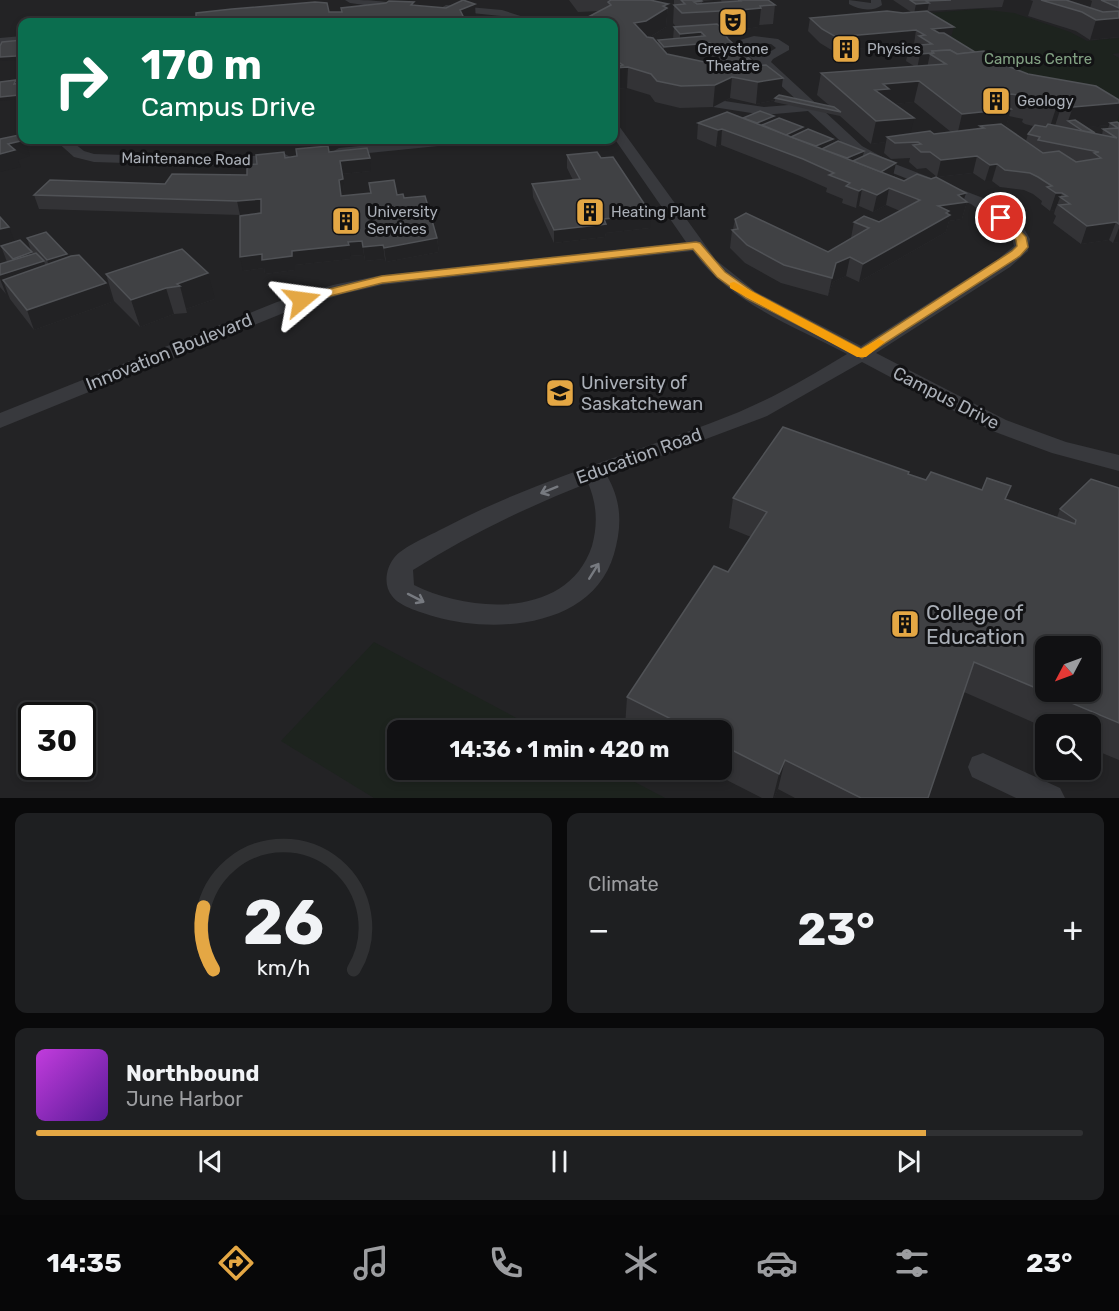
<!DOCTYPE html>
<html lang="en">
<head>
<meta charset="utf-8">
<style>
	body { margin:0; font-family:Rubik,sans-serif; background:#1e1f21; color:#f1f3f6; height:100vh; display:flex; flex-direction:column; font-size:22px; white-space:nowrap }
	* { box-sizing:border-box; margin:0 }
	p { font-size:20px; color:#9c9da0 }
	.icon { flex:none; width:33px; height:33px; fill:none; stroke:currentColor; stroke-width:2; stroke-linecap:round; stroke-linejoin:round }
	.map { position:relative; height:798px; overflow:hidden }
	.sheet { display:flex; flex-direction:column; gap:15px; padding:15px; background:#09090a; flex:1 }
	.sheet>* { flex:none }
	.top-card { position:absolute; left:18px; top:18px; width:600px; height:126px; border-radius:12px; box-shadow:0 3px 9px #0003,0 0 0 2px #303133; background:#0b6e4f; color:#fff; overflow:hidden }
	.needle { width:39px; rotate:229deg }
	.tools { position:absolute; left:1035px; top:636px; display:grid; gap:12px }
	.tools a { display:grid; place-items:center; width:66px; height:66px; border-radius:12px; background:#111113; box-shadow:0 3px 9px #0003,0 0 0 2px #303133; font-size:30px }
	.speed { position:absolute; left:18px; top:702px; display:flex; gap:12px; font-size:30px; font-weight:700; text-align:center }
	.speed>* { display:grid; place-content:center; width:78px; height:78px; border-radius:50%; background:#111113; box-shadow:0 3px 9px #0003,0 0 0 2px #303133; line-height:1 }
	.speed .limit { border:3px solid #111; border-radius:9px; background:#fff; color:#111 }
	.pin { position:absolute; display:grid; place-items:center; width:51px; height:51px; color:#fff; margin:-26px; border:3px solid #fff; border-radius:50%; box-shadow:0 2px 6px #0007 }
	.me { position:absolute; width:66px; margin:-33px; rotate:74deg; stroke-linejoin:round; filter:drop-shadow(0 0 4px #0008) }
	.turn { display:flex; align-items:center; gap:21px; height:126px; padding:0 24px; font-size:27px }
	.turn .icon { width:78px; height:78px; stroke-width:2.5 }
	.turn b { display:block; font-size:42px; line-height:51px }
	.big { font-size:45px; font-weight:700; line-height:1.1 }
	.sheet .widget { flex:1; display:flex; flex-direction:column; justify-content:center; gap:9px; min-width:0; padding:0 21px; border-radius:12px; background:#1e1f21 }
	.sheet .dial { align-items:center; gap:0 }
	.dial svg { height:156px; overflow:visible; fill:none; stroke:#303133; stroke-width:7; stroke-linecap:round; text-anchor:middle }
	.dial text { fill:#f1f3f6; stroke:none }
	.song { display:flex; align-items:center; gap:18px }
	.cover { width:72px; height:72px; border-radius:9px; background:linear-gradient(135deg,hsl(290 70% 55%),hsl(270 70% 35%)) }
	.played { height:6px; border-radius:3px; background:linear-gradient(90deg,#e4a744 85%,#303133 85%) }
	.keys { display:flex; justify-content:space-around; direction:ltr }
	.heat { display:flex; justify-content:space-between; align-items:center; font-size:33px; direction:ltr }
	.sheet .tiles { flex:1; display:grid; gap:15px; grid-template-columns:1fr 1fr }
	.widget:last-child { grid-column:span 2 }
	.trip { position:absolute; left:387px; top:720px; width:345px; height:60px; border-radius:12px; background:#111113; box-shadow:0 3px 9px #0003,0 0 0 2px #303133; font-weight:700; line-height:60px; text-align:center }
	.tab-bar { display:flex; height:96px; justify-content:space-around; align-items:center; background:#070708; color:#9c9da0 }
	.tab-bar .icon { width:42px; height:42px }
	.tab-bar .active { color:#e4a744 }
	.tab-bar b { font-size:27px; color:#f1f3f6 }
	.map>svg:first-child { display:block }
	.built { fill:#232325; fill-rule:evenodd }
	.green { fill:#1d231e }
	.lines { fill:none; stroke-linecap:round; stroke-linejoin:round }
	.minor { fill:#38393d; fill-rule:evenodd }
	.wall { fill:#333336; fill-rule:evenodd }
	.shaded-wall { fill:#222224 }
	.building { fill:#404144; stroke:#505256; stroke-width:1.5; fill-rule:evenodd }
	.oneway { stroke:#777a80 }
	.route { fill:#e4a744; stroke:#946d2c; stroke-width:1.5 }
	.slow { fill:#f59e0b }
	.labels { text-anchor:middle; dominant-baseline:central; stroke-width:6; stroke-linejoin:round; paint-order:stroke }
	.far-poi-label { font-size:15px; fill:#aaafb7; stroke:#121214; text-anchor:start }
	.far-park-label { font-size:15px; fill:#82a183; stroke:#121214 }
	.far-street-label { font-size:15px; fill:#aaafb7; stroke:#121214 }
	.street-label { font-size:18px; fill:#aaafb7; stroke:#121214 }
	.poi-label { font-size:18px; fill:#aaafb7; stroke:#121214; text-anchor:start }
	.near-poi-label { font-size:21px; fill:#aaafb7; stroke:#121214; text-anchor:start }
</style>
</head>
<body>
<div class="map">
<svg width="1119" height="798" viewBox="0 0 1119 798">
	<rect width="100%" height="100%" fill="#171719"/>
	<!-- built -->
	<path class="built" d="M0 0H1119V798H0ZM22 22H614V140H22ZM1046 646H1090V692H1046ZM32 716H82V766H32ZM1046 724H1090V770H1046ZM398 730H722V770H398Z"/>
	<!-- green -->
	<g class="green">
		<path d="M979 9 1014 13 1070 32 1087 41 1119 38V53L1112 54 1119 58V124L941 44 930 13Z"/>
		<path d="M374 642 539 730H398V770H612L665 798H374L281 741Z"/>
	</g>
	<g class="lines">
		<!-- minor -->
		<g class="minor">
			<path d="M345 0C362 0 391 0 405 7L400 10 350 3Z"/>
			<path d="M849 0 871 3V0H881L882 5C873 12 859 10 849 4Z"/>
			<path d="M446 5 502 10 539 22H523L501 16 442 10 441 8Z"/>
			<path d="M22 36V42L0 44V38Z"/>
			<path d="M754 36 778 39 789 46V50L773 59 771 62 862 146 895 164 983 198 1023 227 1030 239 1028 251 1010 267 876 353 1006 420 1066 442 1119 455V471L1052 453 990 430 862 362 767 416 607 476C622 502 622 526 614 554 593 627 497 634 436 617 423 613 400 607 392 596 383 585 386 568 394 558 402 547 431 535 444 528 538 478 641 452 739 412 777 396 812 375 847 354 794 326 728 302 693 251L382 285 343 294 291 310 0 428V413L277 302 333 285 382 275 686 242 614 138V125L619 126 716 260 756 292 861 346 998 259 1014 246 1011 234 971 204 885 170 852 152 808 111 764 115 713 107 711 104 718 100 764 107 801 104 737 45 740 40ZM755 43 771 44 776 48 763 56 749 44ZM588 483C597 504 598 524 592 546 568 619 470 613 414 585L413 570C469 535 527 507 588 483Z"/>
			<path d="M55 140H70L84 151 94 154 221 158 285 154 292 158 285 162 221 166 94 162 74 157Z"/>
			<path d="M420 140H465L458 144 339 156 332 152 339 148Z"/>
			<path d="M983 753 1060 788 1065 798H1016L972 777 968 767 972 757Z"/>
		</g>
	</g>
	<!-- wall -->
	<g class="wall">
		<path d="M569 0H714L702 1V4L722 3 721 0H768L775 5 773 24 759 25V27L738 30H724L729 34 728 39 749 67 780 95 830 106 817 95 821 73 914 66 906 61 907 57H900L887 48 888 46 833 51 820 43 808 31 810 18 911 12 893 0H1004L1002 7 928 11 951 37 975 52 1010 67 1119 123V242L1113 243 1109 240 1081 244 1053 223 1056 216 1054 214 1055 210 1050 211 1041 204 1042 201 1033 194 1024 190 1000 187 992 181H985L973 173 937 177 926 168 917 169 909 162 910 158 891 159 884 153 886 142 871 144 840 116 774 102 775 100 756 104 730 98 713 107 680 108 655 102 650 95 627 88 614 89V22H588V20L590 19V16L600 11 578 12ZM674 3 673 23 676 27H674L673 39 658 40V43L650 37 666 27 668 4H665ZM914 102 951 132 934 134H910L895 104ZM1009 116 1023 119 1022 122 1025 124 1033 126 1028 134 1026 141 1006 127ZM1109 125 1108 129H1103L1102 135 1095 133 1086 127Z"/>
		<path d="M1030 0H1074H1067L1090 8 1092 1 1090 0H1119V37L1090 40 1076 31 1028 16 1033 1Z"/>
		<path d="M743 118 773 121 803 127 802 132 832 144 864 151 863 156 893 176 904 181 966 193 964 199 967 202 962 219 949 221 946 232 859 282 846 276 833 282 828 296 781 283 745 263 730 248 732 230 733 229 735 219 828 252 851 238 854 222H879L900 211 886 205 873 212 859 206 856 208 842 203 843 199 826 192 827 188 800 176 721 145 716 147 697 139 698 123Z"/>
		<path d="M284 152 285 158 329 152 371 171 342 174 344 193H340L341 196 370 193 369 183 404 198 437 238 439 252 386 262 385 259 365 261 364 255 350 256 351 259 295 265V270L265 274 264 268 243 271 261 213 240 215 39 209 34 195 165 184 247 175 257 164Z"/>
		<path d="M567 155 650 228 606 233 605 237 554 243 533 197 532 184 573 180 567 168Z"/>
		<path d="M27 238 68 257 112 302 34 330 10 299 8 294H6L0 287V264L7 262 1 246 31 251Z"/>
		<path d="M182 249 215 299 186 309 187 313 174 314 140 327 114 301 106 274Z"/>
		<path d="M909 474 926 480 982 490 1011 486 1006 499 1057 517 1060 509 1119 488V760L1090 748V724H1046V728L964 692 928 798H795L778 789 774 798H762L707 770H722V730H631L625 727 627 697 728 572 751 537 729 528 733 498Z"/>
	</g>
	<!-- shaded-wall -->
	<g class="shaded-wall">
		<path d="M652 0H674V3L652 5Z"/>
		<path d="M929 3 927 13 914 14 916 4Z"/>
		<path d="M475 4 476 22H461L460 10Z"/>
		<path d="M668 4 666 27 645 40 634 23Z"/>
		<path d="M761 8 759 27 738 30 740 10Z"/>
		<path d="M1119 18V37L1090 40 1096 20Z"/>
		<path d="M954 27 950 41 932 29Z"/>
		<path d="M916 30 914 44 890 46 888 45V46L833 51 836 37Z"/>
		<path d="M701 32 700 44 710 43 708 63 663 67 664 47 680 45V34Z"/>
		<path d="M22 43V50L18 60 0 61V57Z"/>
		<path d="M908 53 907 57H900L901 54Z"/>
		<path d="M932 53 930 54 927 68 917 69 920 54Z"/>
		<path d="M746 59H750L747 79 732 77 730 98 713 107 715 85 729 78 730 63Z"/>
		<path d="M628 67 627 88 614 89V68Z"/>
		<path d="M783 78 780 99 775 98V100L756 104 758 82Z"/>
		<path d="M919 81 914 102 886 105 875 90 883 84Z"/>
		<path d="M22 88V95L20 99 0 101V97Z"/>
		<path d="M1119 103V115L1116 124 1110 123 1109 125 1078 128 1068 121 1073 107Z"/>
		<path d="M1062 104 1055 126 1049 130 1056 108Z"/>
		<path d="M1011 109 1005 131 984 128 980 126 978 134 957 136 962 114Z"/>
		<path d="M774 116 772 129 753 125Z"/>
		<path d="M914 118 909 140 887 137 886 142 871 144 876 121Z"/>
		<path d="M803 127 801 140 781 137Z"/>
		<path d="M722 129 721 145 716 147 718 130Z"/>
		<path d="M833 139 830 151 811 148Z"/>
		<path d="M25 140 30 156 18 160 21 167 0 172V154L8 144Z"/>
		<path d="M101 140H118L103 144Z"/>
		<path d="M864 151 861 163 843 161Z"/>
		<path d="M977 156 973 173 937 177 941 160Z"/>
		<path d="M370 158 371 171 342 174 340 161Z"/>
		<path d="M896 163 893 176 873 187 876 174Z"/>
		<path d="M997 164 992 181H985L990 165Z"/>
		<path d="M343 179 344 193H340L339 180Z"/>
		<path d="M889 188 886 205 873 212 877 195Z"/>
		<path d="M862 189 859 206 856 208 859 191Z"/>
		<path d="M966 193 963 202H967L962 219 949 221 946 232 859 282 863 264 938 206 958 195Z"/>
		<path d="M1056 193H1062L1055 210 1050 211Z"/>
		<path d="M261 199 263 212 240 215 237 201Z"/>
		<path d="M651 214 650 228 606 233 605 237 554 243V230L604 219Z"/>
		<path d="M1116 222 1109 240 1081 244 1087 226Z"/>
		<path d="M9 227 14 240 0 245V229Z"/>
		<path d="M1119 228V242L1113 243Z"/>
		<path d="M437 238 439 252 386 262 384 248Z"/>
		<path d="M362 241 364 255 350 256 348 242Z"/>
		<path d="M349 245 351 259 295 265V270L265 274 264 268 243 271 240 257Z"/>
		<path d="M383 245 385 259 365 261 363 247Z"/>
		<path d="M32 252 36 263 44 261 50 279 3 280 8 294H6L0 279V275L17 270 13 259Z"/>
		<path d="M67 254 73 272 53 279 47 260Z"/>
		<path d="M850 257 846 276 833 282 828 296 832 278 836 263Z"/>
		<path d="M208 273 215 299 186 309 180 286 177 284Z"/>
		<path d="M106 283 112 302 34 330 27 310Z"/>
		<path d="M166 288 174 314 140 327 131 300Z"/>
		<path d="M785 760 778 789 774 798H773L779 774Z"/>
	</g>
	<!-- building -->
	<g class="building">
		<path d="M463 0 475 4 460 10 466 22H199L200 19H196V13L232 9 315 2 327 3 329 12H342L341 8 386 3 389 1 414 2 411 5 446 8Z"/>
		<path d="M611 0H650L668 4 663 6 667 8 646 21 634 23 647 37 653 38 667 54 733 68 766 65 783 78 758 82 732 77 715 85 681 86 657 81 651 74 628 67 614 68 623 65 615 60 614 57V22H591L588 20 595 17 590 16 611 5 608 2Z"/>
		<path d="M681 0H701L702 1 694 2 697 4 740 1 738 0H768L775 5 760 6 761 8 740 10 682 13 674 5 685 4Z"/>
		<path d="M910 0H951L926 1 929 3 916 4Z"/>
		<path d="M1041 0H1066L1103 12 1119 11V18L1096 20 1082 12Z"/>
		<path d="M1101 0H1119V8Z"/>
		<path d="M887 11 903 13 927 11 954 27 932 29 939 33H944L975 52 957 54 950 50 932 51V53L920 54 909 46 932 44 919 36 925 35 916 30 836 37 822 29 810 18Z"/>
		<path d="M717 24 729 34 725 35 728 39 750 59H746L748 61 730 63 710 43 664 47 658 40 705 36 701 32 680 34 674 27Z"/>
		<path d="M22 40V43L16 56 0 57V46L2 42Z"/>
		<path d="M905 43 910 46 908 53 901 54 888 45Z"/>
		<path d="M950 50 957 54 984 51 1010 67 1028 74 1096 86 1119 100V103L1073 107 1062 104 1056 108 1031 102 1028 100 1030 97 1011 94 991 95 1011 109 962 114 919 81 883 84 889 89 875 90 914 118 876 121 821 73 946 64 930 54 934 53 932 51Z"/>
		<path d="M16 80 14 84 22 83V88L19 95 0 97V82Z"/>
		<path d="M779 95 834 107 841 112 775 98Z"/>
		<path d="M760 111 774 116 757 123 743 118Z"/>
		<path d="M727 112 904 181 917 174 931 179 936 177 966 193 958 195 967 202 938 206 949 211 946 213 950 215 863 264 850 257 836 263 832 278 784 265 747 245 732 230 738 229 735 219 746 213 828 252 869 228 854 222 864 216 879 222 920 200 889 188 877 195 862 189 859 191 846 186 850 183 829 175 834 173 803 159 722 129 718 130 698 123Z"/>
		<path d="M779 118 803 127 786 135 762 125Z"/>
		<path d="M1075 120 1095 133 1083 131 1068 121Z"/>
		<path d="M1117 122 1119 123V224L1116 222 1087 226 1059 205 1070 204 1060 197 1067 196 1062 193H1056L1047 187 1052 186 1038 177 1030 173 1005 170 997 164 990 165 977 156 941 160 930 152H921L913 145 921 144 918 142 895 143 887 137 930 131 934 134 984 128 980 126 1001 124 1043 153 1059 151 1076 162 1101 158 1094 153 1099 152 1038 140 1040 137 1028 134 1035 125 1046 127 1048 124 1117 138 1103 129 1118 128 1110 123Z"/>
		<path d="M808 129 833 139 816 146 791 137Z"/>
		<path d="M19 135 22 138V140H25L8 144 15 150 0 154V139Z"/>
		<path d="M838 141 864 151 847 158 822 149Z"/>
		<path d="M328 146 329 152 367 148 370 158 340 161 343 179 339 180 341 196 371 193 369 183 394 180 397 195 403 194 404 198 425 196 437 238 384 248 383 245 363 247 362 241 348 242 349 245 292 251V256L262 260V254L240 257V216L261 213V199L237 201 34 195 50 180 165 184 172 174 247 175V165L257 164 256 155 284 152 285 158 297 156 296 149Z"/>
		<path d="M597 152 601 158 613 157 651 214 604 219 606 224 554 230 532 184 580 179 567 155Z"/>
		<path d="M870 153 896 163 881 172 853 161Z"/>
		<path d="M0 217 9 227 0 229Z"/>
		<path d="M46 232 67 254 47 260 27 238Z"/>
		<path d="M20 240 32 252 13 259 1 246Z"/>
		<path d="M182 249 208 273 177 284 180 286 166 288 131 300 106 274Z"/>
		<path d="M36 253 44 261 0 275V264Z"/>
		<path d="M79 255 106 283 27 310 3 280 71 256Z"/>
		<path d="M783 427 909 472 908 474 926 480 931 472 982 490 987 478 1011 486 1005 499 1075 524 1076 520 1060 509 1091 479 1119 488V723L974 662 928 798H861L785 760 779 774 722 745V730H693L627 697 714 566 728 572 767 512 733 498ZM1046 646H1090V692H1046Z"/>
	</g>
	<!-- one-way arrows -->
	<defs><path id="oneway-shaft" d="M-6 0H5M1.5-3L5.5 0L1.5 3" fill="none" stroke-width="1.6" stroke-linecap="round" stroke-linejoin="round" transform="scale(1.5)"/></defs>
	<g class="oneway">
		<use href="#oneway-shaft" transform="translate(549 490) rotate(158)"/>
		<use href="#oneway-shaft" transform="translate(594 571) rotate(-58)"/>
		<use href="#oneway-shaft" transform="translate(416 598) rotate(27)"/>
	</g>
	<!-- route -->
	<path class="route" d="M1001 214 1005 215 1026 237 1028 247 1020 256 862 358 746 298 717 277 693 249 382 283 302 303 296 300 298 297 382 276 696 242 700 243 725 272 755 293 861 349 1012 251 1017 246 1016 240 996 218Z"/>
	<!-- slow -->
	<path class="slow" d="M734 282 861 349 879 339 885 342 866 357H857L730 288V283Z"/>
	<!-- icons -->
	<defs>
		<g id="theatre-square" transform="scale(1.5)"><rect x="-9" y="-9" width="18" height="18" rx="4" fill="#e4a744" stroke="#121214"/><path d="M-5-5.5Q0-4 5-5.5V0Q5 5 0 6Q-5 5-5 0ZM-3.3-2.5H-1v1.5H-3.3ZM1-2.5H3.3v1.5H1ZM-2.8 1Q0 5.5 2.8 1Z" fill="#111"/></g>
		<g id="building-square" transform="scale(1.5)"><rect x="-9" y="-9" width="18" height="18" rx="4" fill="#e4a744" stroke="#121214"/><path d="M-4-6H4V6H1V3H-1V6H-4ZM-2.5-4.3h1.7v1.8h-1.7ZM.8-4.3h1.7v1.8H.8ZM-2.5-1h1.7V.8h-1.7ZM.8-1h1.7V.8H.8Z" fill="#111"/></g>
		<g id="university-square" transform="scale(1.5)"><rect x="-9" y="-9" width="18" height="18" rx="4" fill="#e4a744" stroke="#121214"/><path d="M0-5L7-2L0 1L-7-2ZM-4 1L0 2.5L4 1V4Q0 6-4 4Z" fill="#111"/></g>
	</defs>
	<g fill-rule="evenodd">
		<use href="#theatre-square" x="733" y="22"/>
		<use href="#building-square" x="846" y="49"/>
		<use href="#building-square" x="996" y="101"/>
		<use href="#building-square" x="590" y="212"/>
		<use href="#building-square" x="346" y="221"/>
		<use href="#university-square" x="560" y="393"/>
		<use href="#building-square" x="905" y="624"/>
	</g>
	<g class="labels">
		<!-- far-poi labels -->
		<g class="far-poi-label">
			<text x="733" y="49" text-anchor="middle">Greystone<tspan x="733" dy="17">Theatre</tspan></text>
			<text x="867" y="49">Physics</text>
			<text x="1017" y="101">Geology</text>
			<text x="367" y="212">University<tspan x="367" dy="17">Services</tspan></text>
			<text x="611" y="212">Heating Plant</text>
		</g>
		<!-- far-park labels -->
		<g class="far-park-label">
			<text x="1038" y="59">Campus Centre</text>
		</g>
		<!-- far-street labels -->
		<g class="far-street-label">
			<text transform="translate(186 159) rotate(1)">Maintenance Road</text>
		</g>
		<!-- street labels -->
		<g class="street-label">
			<text transform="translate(169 352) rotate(-22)">Innovation Boulevard</text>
			<text transform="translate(946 398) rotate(27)">Campus Drive</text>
			<text transform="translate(639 456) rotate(-20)">Education Road</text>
		</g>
		<!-- poi labels -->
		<g class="poi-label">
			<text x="581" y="383">University of<tspan x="581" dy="21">Saskatchewan</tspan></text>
		</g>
		<!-- near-poi labels -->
		<g class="near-poi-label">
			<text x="926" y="612">College of<tspan x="926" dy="24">Education</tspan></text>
		</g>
	</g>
</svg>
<div class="tools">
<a><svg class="needle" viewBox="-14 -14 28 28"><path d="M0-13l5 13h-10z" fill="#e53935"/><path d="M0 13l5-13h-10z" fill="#9c9da0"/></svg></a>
<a><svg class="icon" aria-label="search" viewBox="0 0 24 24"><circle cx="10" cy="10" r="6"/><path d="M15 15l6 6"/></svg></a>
</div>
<div class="speed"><div class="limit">30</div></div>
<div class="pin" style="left:1001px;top:218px;background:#d93025"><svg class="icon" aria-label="arrive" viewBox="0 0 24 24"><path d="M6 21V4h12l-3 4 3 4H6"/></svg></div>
<svg class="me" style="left:302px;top:300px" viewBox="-20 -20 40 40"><path d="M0-17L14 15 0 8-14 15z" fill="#e4a744" stroke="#fff" stroke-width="4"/></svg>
<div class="trip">14:36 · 1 min · 420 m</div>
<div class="top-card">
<div class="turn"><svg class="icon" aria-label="right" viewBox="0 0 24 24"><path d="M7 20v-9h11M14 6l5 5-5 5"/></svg><div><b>170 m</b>Campus Drive</div></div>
</div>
</div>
<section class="sheet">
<div class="tiles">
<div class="widget dial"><svg viewBox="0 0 100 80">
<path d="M14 69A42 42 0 1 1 86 69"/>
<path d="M14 69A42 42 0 0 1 9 37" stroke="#e4a744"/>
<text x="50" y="56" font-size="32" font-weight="700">26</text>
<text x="50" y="72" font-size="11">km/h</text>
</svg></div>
<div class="widget"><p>Climate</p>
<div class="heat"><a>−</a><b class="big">23°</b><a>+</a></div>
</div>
<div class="widget">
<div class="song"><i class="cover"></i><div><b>Northbound</b><p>June Harbor</p></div></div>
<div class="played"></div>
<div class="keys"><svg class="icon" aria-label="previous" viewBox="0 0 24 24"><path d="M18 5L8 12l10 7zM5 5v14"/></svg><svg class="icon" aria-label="pause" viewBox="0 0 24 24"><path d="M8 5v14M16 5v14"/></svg><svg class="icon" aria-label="next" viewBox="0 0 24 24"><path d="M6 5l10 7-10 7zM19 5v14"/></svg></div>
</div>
</div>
</section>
<nav class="tab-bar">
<b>14:35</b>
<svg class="icon active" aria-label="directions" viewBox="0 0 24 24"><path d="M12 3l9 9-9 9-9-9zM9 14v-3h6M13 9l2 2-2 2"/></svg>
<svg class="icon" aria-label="music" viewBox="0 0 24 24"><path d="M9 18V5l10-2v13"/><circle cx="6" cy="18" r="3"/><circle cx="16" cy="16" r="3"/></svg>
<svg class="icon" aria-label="phone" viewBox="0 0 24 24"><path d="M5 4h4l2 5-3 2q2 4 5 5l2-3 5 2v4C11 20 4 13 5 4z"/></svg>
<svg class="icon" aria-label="climate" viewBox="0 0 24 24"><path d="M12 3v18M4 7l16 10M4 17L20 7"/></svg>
<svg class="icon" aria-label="car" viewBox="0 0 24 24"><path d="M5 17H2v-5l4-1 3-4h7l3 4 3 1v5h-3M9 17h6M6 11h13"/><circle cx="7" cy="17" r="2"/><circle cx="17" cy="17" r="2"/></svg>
<svg class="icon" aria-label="filters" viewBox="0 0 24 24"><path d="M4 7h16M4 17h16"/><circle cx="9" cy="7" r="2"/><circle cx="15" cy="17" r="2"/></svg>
<b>23°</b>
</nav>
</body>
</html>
